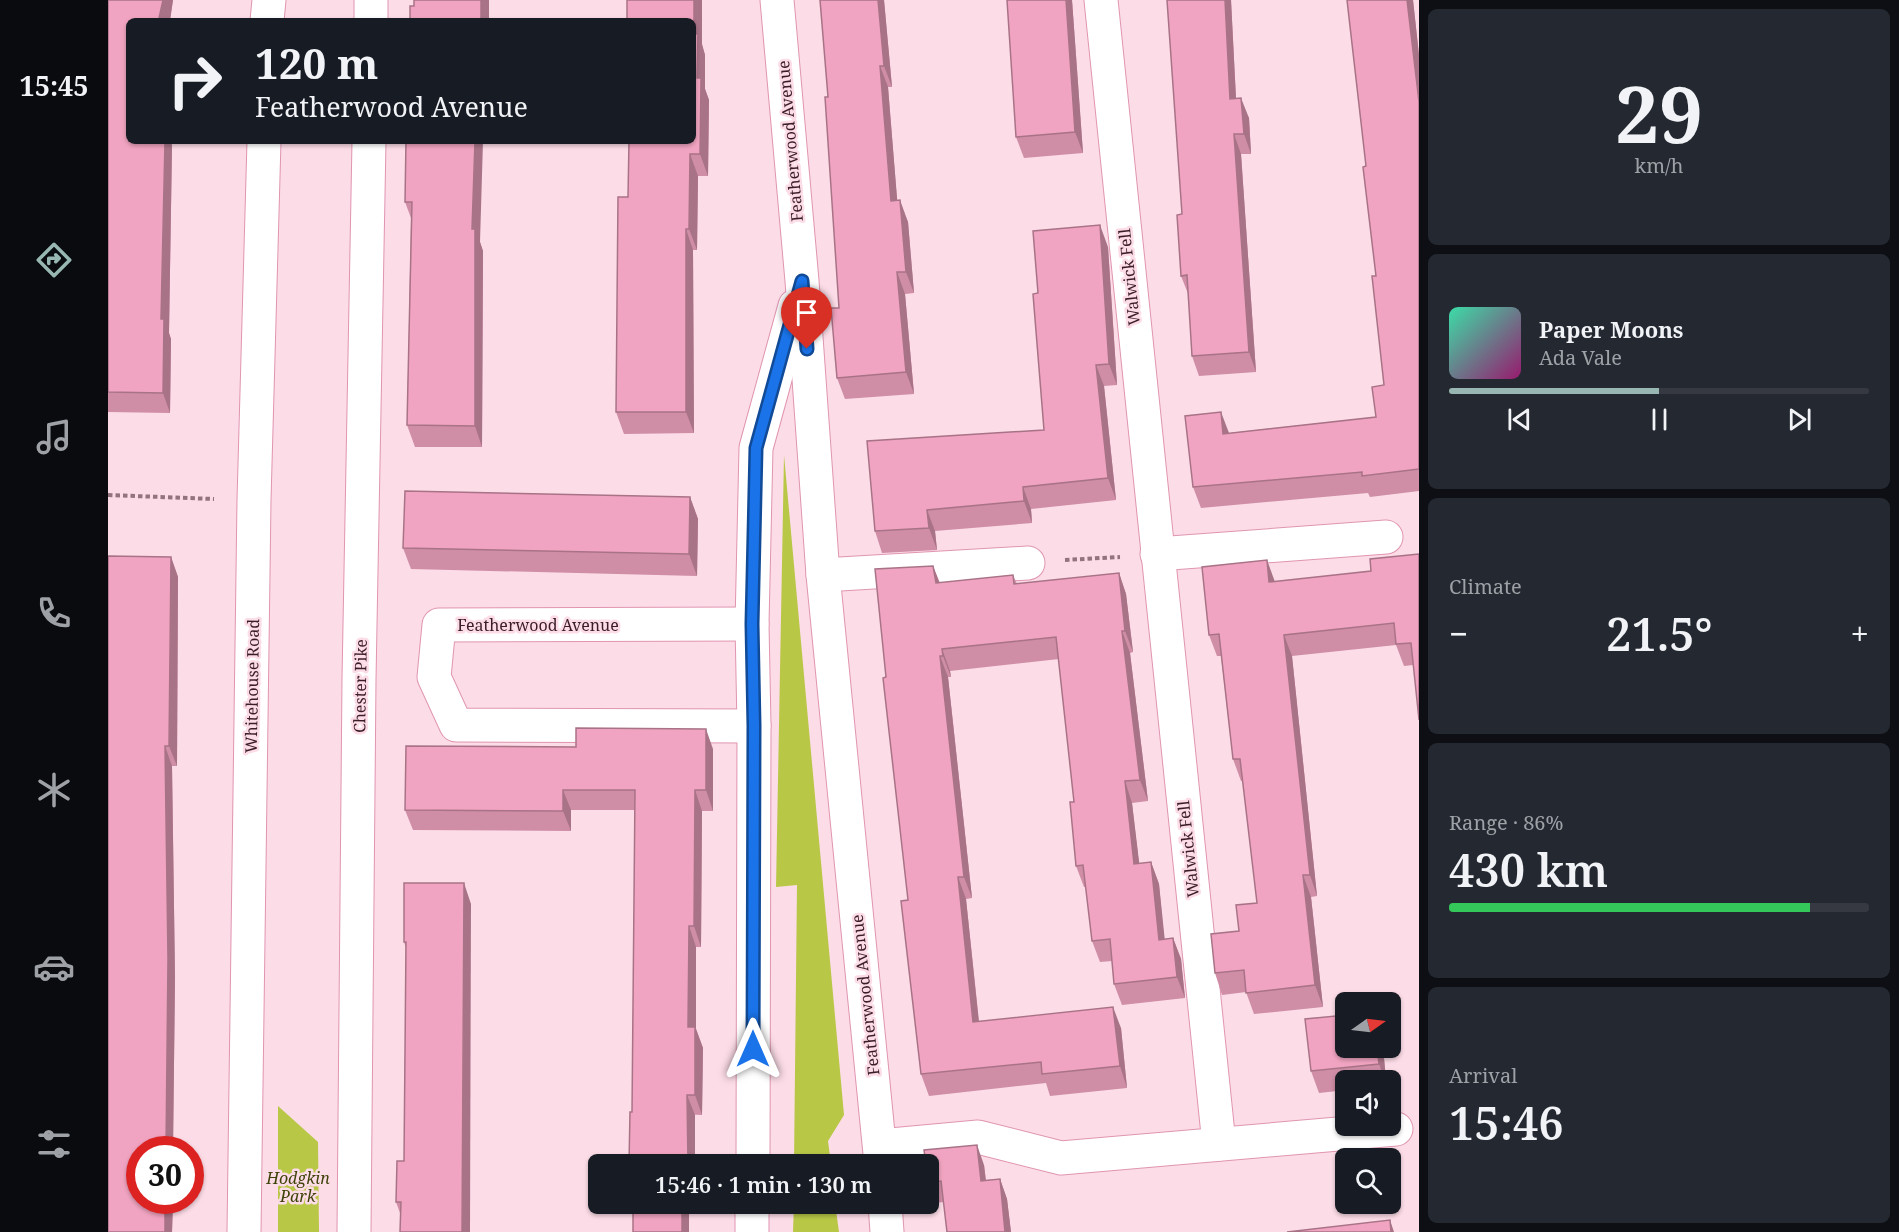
<!DOCTYPE html>
<html lang="en">
<head>
<meta charset="utf-8">
<style>
	body { margin:0; font-family:"Noto Serif",serif; background:#242831; color:#f1f3f6; height:100vh; display:flex; flex-direction:column; font-size:22px; white-space:nowrap }
	* { box-sizing:border-box; margin:0 }
	p { font-size:20px; color:#9ea1a6 }
	.icon { flex:none; width:33px; height:33px; fill:none; stroke:currentColor; stroke-width:2; stroke-linecap:round; stroke-linejoin:round }
	.map { position:relative; flex:1; overflow:hidden }
	.panel { display:flex; flex-direction:column; gap:9px; padding:9px; background:#0d0f14; width:480px }
	.panel>* { flex:none }
	.guide { position:absolute; left:18px; top:18px; width:570px; height:126px; border-radius:9px; box-shadow:0 2px 4px #0004; background:#171b24; color:#f1f3f6; overflow:hidden }
	.needle { width:39px; rotate:76deg }
	.buttons { position:absolute; left:1227px; top:992px; display:grid; gap:12px }
	.buttons a { display:grid; place-items:center; width:66px; height:66px; border-radius:9px; background:#171b24; box-shadow:0 2px 4px #0004; font-size:30px }
	.speed { position:absolute; left:18px; top:1136px; display:flex; gap:12px; font-size:30px; font-weight:700; text-align:center }
	.speed>* { display:grid; place-content:center; width:78px; height:78px; border-radius:50%; background:#171b24; box-shadow:0 2px 4px #0004; line-height:1 }
	.speed .limit { border:9px solid #d22; background:#fff; color:#111 }
	.pin { position:absolute; display:grid; place-items:center; width:51px; height:51px; color:#fff; margin:-62px -26px; border-radius:50% 50% 50% 0; rotate:-45deg; box-shadow:0 0 6px #0007 }
	.pin .icon { rotate:45deg }
	.me { position:absolute; width:66px; margin:-33px; rotate:0deg; stroke-linejoin:round; filter:drop-shadow(0 0 4px #0008) }
	.turn { display:flex; align-items:center; gap:21px; height:126px; padding:0 30px; font-size:27px }
	.turn .icon { width:78px; height:78px; stroke-width:2.5 }
	.turn b { display:block; font-size:42px; line-height:51px }
	.big { font-size:45px; font-weight:600; line-height:1.1 }
	.panel .widget { flex:1; display:flex; flex-direction:column; justify-content:center; gap:9px; min-width:0; padding:0 21px; border-radius:9px; background:#242831 }
	.panel .dial { align-items:center; gap:0 }
	.dial b { font-size:78px; line-height:1 }
	.song { display:flex; align-items:center; gap:18px }
	.cover { width:72px; height:72px; border-radius:9px; background:linear-gradient(135deg,hsl(160 70% 55%),hsl(320 70% 35%)) }
	.played { height:6px; border-radius:3px; background:linear-gradient(90deg,#98b7b2 50%,#363941 50%) }
	.keys { display:flex; justify-content:space-around; direction:ltr }
	.heat { display:flex; justify-content:space-between; align-items:center; font-size:33px; direction:ltr }
	.charge { height:9px; border-radius:4px; background:linear-gradient(90deg,#34c759 86%,#363941 0) }
	.trip { position:absolute; left:480px; top:1154px; width:351px; height:60px; border-radius:9px; background:#171b24; box-shadow:0 2px 4px #0004; font-weight:600; line-height:60px; text-align:center }
	main { display:flex; flex:1; min-height:0 }
	.tab-bar { display:flex; flex-direction:column; width:108px; justify-content:space-around; align-items:center; background:#090b0e; color:#9ea1a6 }
	.tab-bar .icon { width:42px; height:42px }
	.tab-bar .current { color:#98b7b2 }
	.tab-bar b { font-size:27px; color:#f1f3f6 }
	.map>svg:first-child { display:block }
	.green { fill:#b9c746 }
	.lines { fill:none; stroke-linecap:round; stroke-linejoin:round }
	.minor-casing { stroke:#e095b1; stroke-width:35 }
	.path { stroke:#92737e; stroke-width:4; stroke-dasharray:4.5 3; stroke-linecap:butt }
	.minor { stroke:#fff; stroke-width:33 }
	.wall { fill:#cf8da6 }
	.shaded-wall { fill:#a97387 }
	.building { fill:#f1a4c1; stroke:#a97387; stroke-width:1.5 }
	.route-casing { stroke:#114b97; stroke-width:15 }
	.route { stroke:#1a73e8; stroke-width:10 }
	.labels { text-anchor:middle; dominant-baseline:central; stroke-width:5; stroke-linejoin:round; paint-order:stroke }
	.street-label { font-size:16px; fill:#3a1d28; stroke:#fcdce7 }
	.park-label { font-size:16px; font-style:italic; fill:#3d4208; stroke:#fcdce7 }
</style>
</head>
<body>
<main>
<nav class="tab-bar">
<b>15:45</b>
<svg class="icon current" aria-label="directions" viewBox="0 0 24 24"><path d="M12 3l9 9-9 9-9-9zM9 14v-3h6M13 9l2 2-2 2"/></svg>
<svg class="icon" aria-label="music" viewBox="0 0 24 24"><path d="M9 18V5l10-2v13"/><circle cx="6" cy="18" r="3"/><circle cx="16" cy="16" r="3"/></svg>
<svg class="icon" aria-label="phone" viewBox="0 0 24 24"><path d="M5 4h4l2 5-3 2q2 4 5 5l2-3 5 2v4C11 20 4 13 5 4z"/></svg>
<svg class="icon" aria-label="climate" viewBox="0 0 24 24"><path d="M12 3v18M4 7l16 10M4 17L20 7"/></svg>
<svg class="icon" aria-label="car" viewBox="0 0 24 24"><path d="M5 17H2v-5l4-1 3-4h7l3 4 3 1v5h-3M9 17h6M6 11h13"/><circle cx="7" cy="17" r="2"/><circle cx="17" cy="17" r="2"/></svg>
<svg class="icon" aria-label="filters" viewBox="0 0 24 24"><path d="M4 7h16M4 17h16"/><circle cx="9" cy="7" r="2"/><circle cx="15" cy="17" r="2"/></svg>
</nav>
<div class="map">
<svg width="1311" height="1232" viewBox="0 0 1311 1232">
	<rect width="100%" height="100%" fill="#fcdce7"/>
	<!-- green -->
	<g class="green">
		<path d="M676 455 736 1115 720 1141 723 1164H686L689 885 668 887Z"/>
		<path d="M170 1106 210 1142 211 1232H170Z"/>
		<path d="M686 1203H727L731 1232H685Z"/>
	</g>
	<g class="lines">
		<!-- minor casing -->
		<g class="minor-casing">
			<g id="minor">
				<path d="M669 0 694 281 715 575 773 1164"/>
				<path d="M993 0 1111 1144"/>
				<path d="M159 21 161 0"/>
				<path d="M263 21V0"/>
				<path d="M1049 554 1278 537"/>
				<path d="M715 575 920 563"/>
				<path d="M644 624 331 625 326 677 348 725 646 726"/>
				<path d="M772 1146 870 1137 953 1158 1288 1129"/>
				<path d="M645 1164 646 726 644 624 648 448 687 306"/>
				<path d="M777 1203 779 1232"/>
				<path d="M136 1232 146 500 156 141"/>
				<path d="M246 1232 251 679 261 141"/>
				<path d="M644 1232V1203"/>
			</g>
		</g>
		<!-- path -->
		<g class="path">
			<path d="M0 495 106 499"/>
			<path d="M957 560 1012 557"/>
		</g>
		<!-- minor -->
		<use href="#minor" class="minor"/>
	</g>
	<!-- wall -->
	<g class="wall">
		<path d="M0 0H65L62 19 64 21H21V141H63L64 146 61 333 63 339 62 413 0 412Z"/>
		<path d="M519 0H594V45L597 55V89L601 100 600 176H590L589 250H585L586 433 516 434 508 412 520 197 585 141Z"/>
		<path d="M712 0H776L784 87H780L789 200 800 222 806 293 797 294 806 394 737 399 729 378 731 308 720 97Z"/>
		<path d="M964 0 975 153 916 158 908 137Z"/>
		<path d="M1123 0 1128 98 1141 118 1143 154H1133L1148 372 1091 376 1084 356 1081 296 1073 276 1074 214Z"/>
		<path d="M1239 0H1305L1311 55V491L1262 497 1260 493 1093 508 1085 487 1121 433 1268 417 1276 385 1268 276 1258 166Z"/>
		<path d="M298 141 372 242 375 251 374 447H307L299 425 303 218 297 202Z"/>
		<path d="M1000 247 1009 385 996 386 1008 500 923 509 924 523 827 531 829 550 774 553 767 531 936 430 930 293Z"/>
		<path d="M582 497 590 519 589 576 303 569 295 548Z"/>
		<path d="M1311 554 1305 665 1296 666 1288 645 1184 656 1209 896 1203 897 1215 1007 1146 1014 1138 992 1114 995 1107 973 1149 903 1135 781H1133L1125 759 1113 656H1109L1101 635 1167 582 1263 571Z"/>
		<path d="M63 557 70 577 69 766H64L67 978 65 1149H32V1200H65L64 1232H0Z"/>
		<path d="M825 566 832 583 905 575 909 584 1011 573 1018 594 1025 652 1022 653 1040 801 1024 803 1031 864 1043 862 1051 884 1056 939 1065 938 1073 959 1077 998 1014 1005 1006 984 1004 961 992 962 984 941 978 887H976L968 866 966 802 951 659 842 671 843 677H840L864 898 858 899 871 1021 1013 1028 1019 1088 942 1096 938 1083 821 1096 813 1074 800 900 778 677Z"/>
		<path d="M605 749V811H594L593 947H588V1029L595 1048 594 1115 524 1112 527 810H463V831L305 830 297 810Z"/>
		<path d="M363 904 292 1213 288 1202 296 1161 298 948 296 942Z"/>
		<path d="M1238 1047H1275L1278 1080H1238V1090L1211 1093 1203 1071Z"/>
		<path d="M820 1164 876 1165 878 1180 892 1179 899 1199 903 1232H839L836 1202 827 1203 820 1184Z"/>
	</g>
	<!-- shaded-wall -->
	<g class="shaded-wall">
		<path d="M55 0H65L62 21 51 18Z"/>
		<rect x="373" y="0" width="8" height="21"/>
		<path d="M586 0H594V44L597 55V89L601 100 600 176 592 154 586 34Z"/>
		<path d="M770 0H776L784 87 776 66Z"/>
		<path d="M958 0H964L975 153 967 132Z"/>
		<path d="M1117 0H1123L1129 119 1122 99Z"/>
		<path d="M1299 0H1305L1311 55V102Z"/>
		<path d="M772 66 780 87 791 222 783 201Z"/>
		<path d="M1133 98 1141 118 1143 154 1136 134Z"/>
		<path d="M1126 134 1133 154 1148 372 1141 352Z"/>
		<path d="M57 141H63L64 146 61 333 63 339 62 413 55 393 53 319Z"/>
		<path d="M367 141H375L372 242 375 251 374 447 367 426 364 229Z"/>
		<path d="M582 154 590 176 589 250 581 229Z"/>
		<path d="M792 200 800 222 806 293 798 272Z"/>
		<path d="M992 225 1000 247 1009 385 1001 364Z"/>
		<path d="M578 229 585 250 586 433 578 412Z"/>
		<path d="M789 272 797 294 806 394 798 372Z"/>
		<path d="M988 365 996 386 1008 500 1000 478Z"/>
		<path d="M1113 412 1121 433 1115 434Z"/>
		<path d="M915 487 923 509 924 523 916 501Z"/>
		<path d="M582 497 590 519 589 576 581 554Z"/>
		<path d="M819 510 827 531 829 550 821 528Z"/>
		<path d="M63 557 70 577 69 766 61 746Z"/>
		<path d="M1159 560 1167 582H1161Z"/>
		<path d="M825 566 833 587 828 583Z"/>
		<path d="M1011 573 1018 594 1025 652 1017 631Z"/>
		<path d="M1014 631 1022 653 1040 801 1032 780Z"/>
		<path d="M1176 635 1184 656 1209 896 1202 875Z"/>
		<path d="M834 649 842 671 843 677 835 656Z"/>
		<path d="M832 656 840 677 864 898 856 877Z"/>
		<path d="M598 729 605 749V811L598 790Z"/>
		<path d="M57 746 64 766 67 978 65 1149H58Z"/>
		<path d="M1017 781 1024 803 1034 886 1026 864Z"/>
		<path d="M455 790 463 810V831L455 811Z"/>
		<path d="M587 790 594 811 593 947 586 926Z"/>
		<path d="M1043 862 1051 884 1059 961 1051 940Z"/>
		<path d="M1195 875 1203 897 1215 1007 1207 985Z"/>
		<path d="M850 877 858 899 873 1043 865 1022Z"/>
		<path d="M356 883 363 904 362 1232H354Z"/>
		<path d="M581 926 588 947V1029L595 1048 594 1115 587 1095 580 1027Z"/>
		<path d="M1065 938 1073 959 1077 998 1069 977Z"/>
		<path d="M1005 1007 1013 1028 1019 1088 1012 1066Z"/>
		<path d="M1269 1047H1275L1278 1080H1277L1271 1064Z"/>
		<path d="M579 1095 587 1115V1164H580Z"/>
		<path d="M869 1145 876 1165 880 1201 873 1181Z"/>
		<path d="M892 1179 899 1199 903 1232H897Z"/>
		<path d="M57 1200H65L64 1232H57Z"/>
		<rect x="574" y="1203" width="7" height="29"/>
		<path d="M1282 1220 1286 1232H1283Z"/>
	</g>
	<!-- building -->
	<g class="building">
		<path d="M0 0H55L51 18 63 19V21H21V141H57L53 319H56L55 393 0 392Z"/>
		<path d="M306 0H373V21H302V6H306Z"/>
		<path d="M519 0H586V34H590L589 78H593L592 154H582L581 229H578V412H508L510 197H520L521 141H585V21H519Z"/>
		<path d="M712 0H770L776 66H772L783 201 792 200 798 272H789L798 372 729 378 723 308H731L717 97H720Z"/>
		<path d="M899 0H958L967 132 908 137Z"/>
		<path d="M1059 0H1117L1122 99 1133 98 1136 134H1126L1141 352 1084 356 1079 275 1073 276 1069 215 1074 214Z"/>
		<path d="M1239 0H1299L1311 102V469L1254 476V472L1085 487 1077 416 1113 412 1115 434 1268 417 1264 387 1276 385 1264 276H1268L1255 167 1258 166Z"/>
		<path d="M298 141H367L364 229H367V426L299 425 304 202H297Z"/>
		<path d="M992 225 1001 364 988 365 1000 478 915 487 916 501 819 510 821 528 767 531 759 441 936 430 925 294 930 293 925 231Z"/>
		<path d="M297 491 582 497 581 554 295 548Z"/>
		<path d="M1311 554V720L1303 643 1288 644 1286 623 1176 635 1202 875H1195L1207 985 1138 993 1136 970 1107 973 1103 934 1131 931 1128 905 1149 903 1132 759H1125L1111 634 1101 635 1094 567 1159 560 1161 582 1263 571 1262 559Z"/>
		<path d="M0 556 63 557 61 746H57L60 958 58 1149H32V1200H57V1232H0Z"/>
		<path d="M825 566 828 583 905 575 906 584 1011 573 1017 631H1014L1032 780 1017 781 1026 864 1043 862 1051 940 1065 938 1069 977 1006 984 1002 939 984 941 975 865 968 866 962 802H966L948 637 834 649 835 656H832L856 877H850L865 1022 1005 1007 1012 1066 934 1074 933 1062 813 1074 793 901 800 900 775 678 778 677 767 569Z"/>
		<path d="M468 728 598 729V790H587L586 926H581L580 1027H587V1095H579L580 1164H521L522 1112H524L527 790H455V811L297 810 298 746 468 747Z"/>
		<path d="M296 883H356L354 1232H292L293 1202H288L289 1161H296L298 942H296Z"/>
		<path d="M1238 1015V1047H1269L1271 1064 1203 1071 1197 1019Z"/>
		<path d="M869 1145 873 1181 892 1179 897 1232H839L833 1181 820 1183V1164H818L816 1150Z"/>
		<rect x="525" y="1203" width="49" height="29"/>
		<path d="M1282 1220 1283 1232H1179Z"/>
	</g>
	<g class="lines">
		<!-- route casing -->
		<g class="route-casing">
			<path id="route" d="M645 1049 646 726 644 624 648 448 694 281 699 349"/>
		</g>
		<!-- route -->
		<use href="#route" class="route"/>
	</g>
	<g class="labels">
		<!-- street labels -->
		<g class="street-label">
			<text transform="translate(682 141) rotate(-95)">Featherwood Avenue</text>
			<text transform="translate(1021 277) rotate(-96)">Walwick Fell</text>
			<text x="430" y="625">Featherwood Avenue</text>
			<text transform="translate(144 686) rotate(-89)">Whitehouse Road</text>
			<text transform="translate(252 686) rotate(-89)">Chester Pike</text>
			<text transform="translate(1080 849) rotate(-96)">Walwick Fell</text>
			<text transform="translate(757 995) rotate(-96)">Featherwood Avenue</text>
		</g>
		<!-- park labels -->
		<g class="park-label">
			<text x="190" y="1178">Hodgkin<tspan x="190" dy="18">Park</tspan></text>
		</g>
	</g>
</svg>
<div class="buttons">
<a><svg class="needle" viewBox="-14 -14 28 28"><path d="M0-13l5 13h-10z" fill="#e53935"/><path d="M0 13l5-13h-10z" fill="#9ea1a6"/></svg></a>
<a><svg class="icon" aria-label="sound" viewBox="0 0 24 24"><path d="M4 9h4l5-4v14l-5-4H4zM17 9q2 3 0 6"/></svg></a>
<a><svg class="icon" aria-label="search" viewBox="0 0 24 24"><circle cx="10" cy="10" r="6"/><path d="M15 15l6 6"/></svg></a>
</div>
<div class="speed"><div class="limit">30</div></div>
<div class="pin" style="left:699px;top:349px;background:#d93025"><svg class="icon" aria-label="arrive" viewBox="0 0 24 24"><path d="M6 21V4h12l-3 4 3 4H6"/></svg></div>
<svg class="me" style="left:645px;top:1049px" viewBox="-20 -20 40 40"><path d="M0-17L14 15 0 8-14 15z" fill="#1a73e8" stroke="#fff" stroke-width="4"/></svg>
<div class="trip">15:46 · 1 min · 130 m</div>
<div class="guide">
<div class="turn"><svg class="icon" aria-label="right" viewBox="0 0 24 24"><path d="M7 20v-9h11M14 6l5 5-5 5"/></svg><div><b>120 m</b>Featherwood Avenue</div></div>
</div>
</div>
<section class="panel">
<div class="widget dial"><b>29</b><p>km/h</p></div>
<div class="widget">
<div class="song"><i class="cover"></i><div><b>Paper Moons</b><p>Ada Vale</p></div></div>
<div class="played"></div>
<div class="keys"><svg class="icon" aria-label="previous" viewBox="0 0 24 24"><path d="M18 5L8 12l10 7zM5 5v14"/></svg><svg class="icon" aria-label="pause" viewBox="0 0 24 24"><path d="M8 5v14M16 5v14"/></svg><svg class="icon" aria-label="next" viewBox="0 0 24 24"><path d="M6 5l10 7-10 7zM19 5v14"/></svg></div>
</div>
<div class="widget"><p>Climate</p>
<div class="heat"><a>−</a><b class="big">21.5°</b><a>+</a></div>
</div>
<div class="widget"><p>Range · 86%</p><b class="big">430 km</b><div class="charge"></div></div>
<div class="widget"><p>Arrival</p><b class="big">15:46</b></div>
</section>
</main>
</body>
</html>
